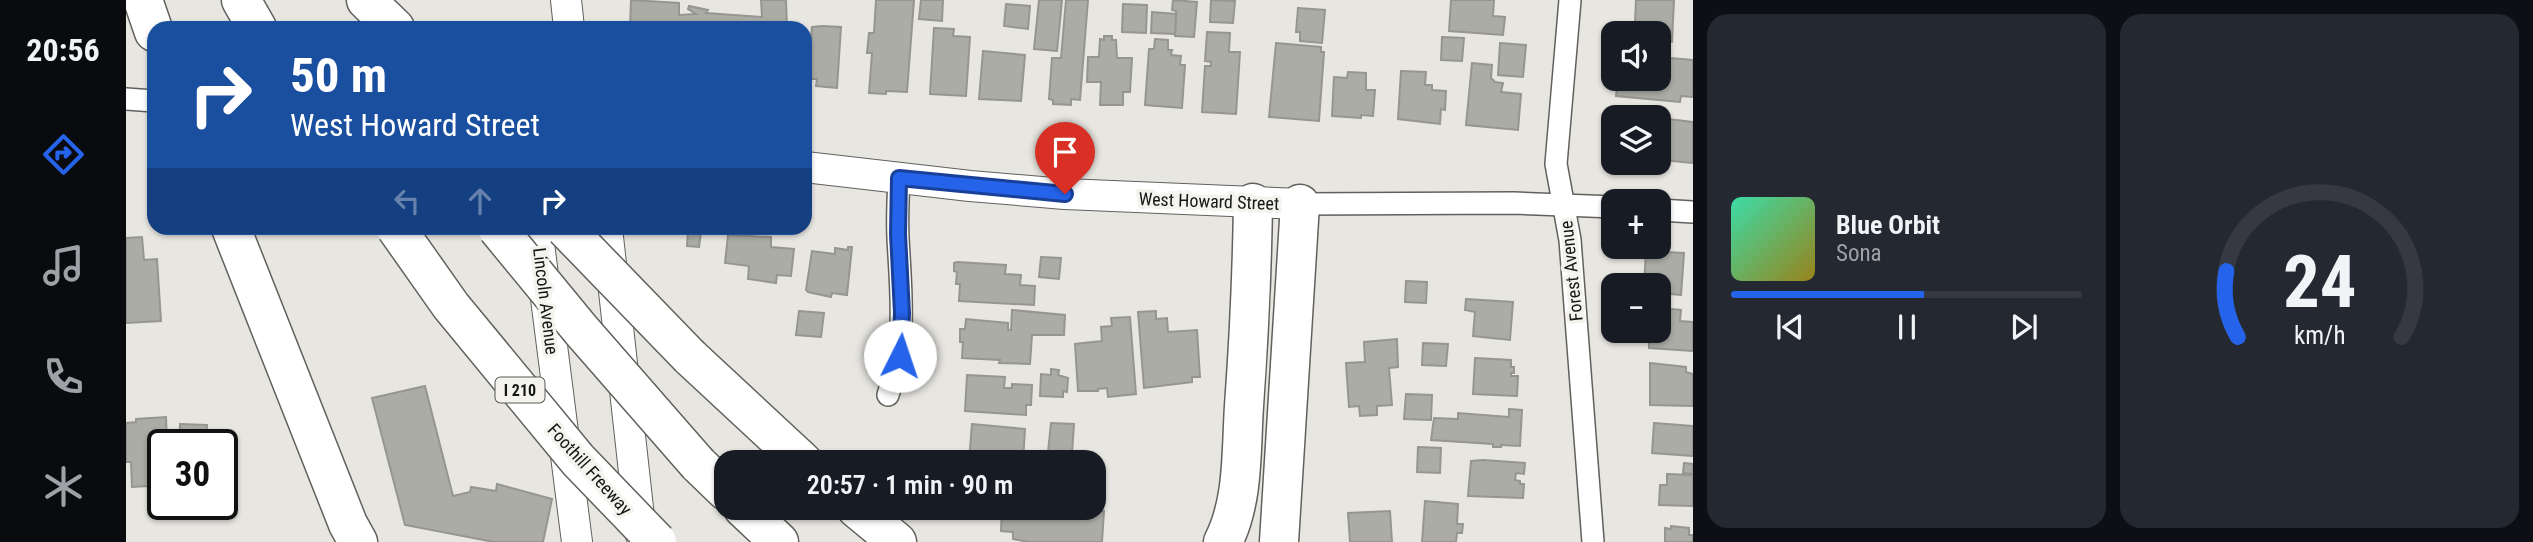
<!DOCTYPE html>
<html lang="en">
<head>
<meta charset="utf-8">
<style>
	body { margin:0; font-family:"Roboto Condensed",sans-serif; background:#242831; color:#f1f3f6; height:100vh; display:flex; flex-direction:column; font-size:26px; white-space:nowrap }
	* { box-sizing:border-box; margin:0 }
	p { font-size:23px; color:#9ea1a6 }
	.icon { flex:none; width:38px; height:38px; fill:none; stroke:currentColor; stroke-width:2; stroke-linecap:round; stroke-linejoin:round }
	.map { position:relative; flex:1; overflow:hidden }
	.drawer { display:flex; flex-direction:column; gap:14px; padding:14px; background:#0d0f14; width:840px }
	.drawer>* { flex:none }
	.guide { position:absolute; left:21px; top:21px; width:665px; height:214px; border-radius:21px; box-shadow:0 2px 5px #0004; background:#1a4fa0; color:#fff; overflow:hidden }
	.buttons { position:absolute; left:1475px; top:21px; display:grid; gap:14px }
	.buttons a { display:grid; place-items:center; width:70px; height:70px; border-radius:14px; background:#171b24; box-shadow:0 2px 5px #0004; font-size:35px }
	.speed { position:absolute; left:21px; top:429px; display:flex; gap:14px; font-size:35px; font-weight:700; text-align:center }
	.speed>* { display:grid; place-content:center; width:91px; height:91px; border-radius:50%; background:#171b24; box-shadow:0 2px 5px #0004; line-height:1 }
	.speed .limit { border:4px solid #111; border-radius:10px; background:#fff; color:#111 }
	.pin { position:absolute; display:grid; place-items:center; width:60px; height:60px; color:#fff; margin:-72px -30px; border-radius:50% 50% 50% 0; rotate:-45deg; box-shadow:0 0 7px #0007 }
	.pin .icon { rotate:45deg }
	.me { position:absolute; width:77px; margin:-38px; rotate:4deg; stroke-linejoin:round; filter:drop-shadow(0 0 5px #0008) }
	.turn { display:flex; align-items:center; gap:24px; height:147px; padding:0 28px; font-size:32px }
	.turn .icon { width:91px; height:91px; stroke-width:2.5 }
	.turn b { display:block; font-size:49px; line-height:60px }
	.lanes { display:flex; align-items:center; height:66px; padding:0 28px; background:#0003; justify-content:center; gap:35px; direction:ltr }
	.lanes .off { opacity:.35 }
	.drawer .tile { flex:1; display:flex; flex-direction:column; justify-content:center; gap:10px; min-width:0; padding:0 24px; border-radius:21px; background:#242831 }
	.drawer .dial { align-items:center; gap:0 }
	.dial svg { height:182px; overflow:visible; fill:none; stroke:#363941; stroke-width:7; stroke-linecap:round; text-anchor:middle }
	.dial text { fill:#f1f3f6; stroke:none }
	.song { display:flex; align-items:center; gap:21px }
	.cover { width:84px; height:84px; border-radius:10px; background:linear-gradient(135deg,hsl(160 70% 55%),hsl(50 70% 35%)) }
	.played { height:7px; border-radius:4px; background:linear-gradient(90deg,#2563eb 55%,#363941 55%) }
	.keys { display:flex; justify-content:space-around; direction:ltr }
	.drawer .tiles { flex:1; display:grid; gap:14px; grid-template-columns:repeat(2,1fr) }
	.trip { position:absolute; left:588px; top:450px; width:392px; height:70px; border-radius:21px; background:#171b24; box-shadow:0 2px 5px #0004; font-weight:600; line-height:70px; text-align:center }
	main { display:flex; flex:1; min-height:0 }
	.dock { display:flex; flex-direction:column; width:126px; justify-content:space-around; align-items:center; background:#090b0e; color:#9ea1a6 }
	.dock .icon { width:49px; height:49px }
	.dock .on { color:#2563eb }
	.dock b { font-size:32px; color:#f1f3f6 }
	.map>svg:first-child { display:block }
	.building { fill:#acaca7; stroke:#969591; stroke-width:2 }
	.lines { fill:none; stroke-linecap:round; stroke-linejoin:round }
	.street-casing { stroke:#61605c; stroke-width:24 }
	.secondary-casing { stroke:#61605c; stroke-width:32 }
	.highway-casing { stroke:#61605c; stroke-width:41 }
	.street { stroke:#fff; stroke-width:21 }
	.secondary { stroke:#fff; stroke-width:30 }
	.highway { stroke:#fff; stroke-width:38 }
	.highway-bridge-casing { stroke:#61605c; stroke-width:41; stroke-linecap:butt }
	.highway-bridge { stroke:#fff; stroke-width:38 }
	.route-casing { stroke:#184099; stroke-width:18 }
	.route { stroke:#2563eb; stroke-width:12 }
	.labels { text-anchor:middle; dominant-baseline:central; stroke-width:7; stroke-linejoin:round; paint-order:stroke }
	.shield { fill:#f4f3ee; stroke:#595855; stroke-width:2 }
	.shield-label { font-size:16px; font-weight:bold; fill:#161614 }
	.street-label { font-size:18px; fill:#161614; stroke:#f4f3ee }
</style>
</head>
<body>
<main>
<nav class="dock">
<b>20:56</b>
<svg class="icon on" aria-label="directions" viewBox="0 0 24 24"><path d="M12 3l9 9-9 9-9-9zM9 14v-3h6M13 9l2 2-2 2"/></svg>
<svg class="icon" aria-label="music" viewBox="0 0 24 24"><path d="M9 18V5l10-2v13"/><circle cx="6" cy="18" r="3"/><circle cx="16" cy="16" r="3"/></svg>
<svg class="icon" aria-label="phone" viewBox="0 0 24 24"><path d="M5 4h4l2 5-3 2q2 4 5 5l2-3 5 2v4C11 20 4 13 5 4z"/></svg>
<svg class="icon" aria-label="climate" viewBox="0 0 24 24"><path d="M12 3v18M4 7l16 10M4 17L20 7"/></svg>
</nav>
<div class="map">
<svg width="1567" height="542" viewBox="0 0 1567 542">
	<rect width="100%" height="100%" fill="#e7e6e1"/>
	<!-- building -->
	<g class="building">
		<path d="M505 0 553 3V15L570 14 562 9 563 6 582 10 580 13 636 17 635 0H660L661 28H504Z"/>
		<path d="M750 0H788L781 92 760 91V94L743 93 746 53H741L743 33H748Z"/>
		<path d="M795 0H817L816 21 793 19Z"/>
		<path d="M913 0H936L931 51 908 49Z"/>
		<path d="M940 0H962L954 100 945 99V105L927 104V100L923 99 926 58H935Z"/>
		<path d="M1047 0 1071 2 1068 37 1049 36 1050 11 1046 10Z"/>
		<path d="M1085 0 1109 1 1107 23 1084 22Z"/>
		<path d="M1325 0H1368L1367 16 1379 17 1377 35 1323 31Z"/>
		<path d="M1510 0H1548L1546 42 1533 41V33H1503L1504 22H1509Z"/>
		<path d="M880 4 904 6 902 29 878 26Z"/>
		<path d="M997 4 1021 5 1020 33 996 32Z"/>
		<path d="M1172 8 1199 10 1196 43 1174 41V32H1170Z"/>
		<path d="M1026 12 1050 14 1049 34 1025 33Z"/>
		<path d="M696 26 715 27 711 88 690 86 691 79H679L680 37 685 38 686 27Z"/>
		<path d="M808 28 828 29 827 36 844 37 840 96 804 94Z"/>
		<path d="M1081 32 1104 33 1103 52H1114L1110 114 1076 112 1079 66H1085V62L1079 61Z"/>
		<path d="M978 36H986V40H990L991 58H1006L1004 92H997V105H974L975 82H961L962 57H973L974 39 978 40Z"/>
		<path d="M1316 37 1338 38 1336 61 1315 60Z"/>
		<path d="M1029 39 1042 40V50H1046L1045 55 1055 56 1054 65H1059L1056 108 1019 105 1023 49H1028Z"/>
		<path d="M1150 43 1195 47V52H1198L1193 121 1143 117Z"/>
		<path d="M1374 43 1400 45 1397 77 1372 75Z"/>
		<path d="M857 51 899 55 895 101 853 99Z"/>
		<path d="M1533 57 1567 60V97L1555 96 1554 102 1490 96 1492 79H1533Z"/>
		<path d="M1346 63 1366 65 1365 78 1369 82 1377 83 1375 92 1395 94 1392 130 1340 125Z"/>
		<path d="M1275 71 1300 72 1299 85H1306V90L1320 91 1319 110 1315 109 1314 124 1272 119Z"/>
		<path d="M1222 72 1240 73V90H1249L1247 116 1235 115V118L1206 116 1208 77 1221 78Z"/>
		<path d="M1534 118 1567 122V163L1536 160V166L1500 163H1533Z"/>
		<path d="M562 231 575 232 573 247 561 246Z"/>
		<path d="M602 235 645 237V247L668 249 665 276 651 275 650 283 622 279 623 266 599 263Z"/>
		<path d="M16 237 18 260 31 259 35 321 0 323V238Z"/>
		<path d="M722 247H726L721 295 706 293 705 297 682 292 680 290 686 251 709 254V248L722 250Z"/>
		<path d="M1520 251 1558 253 1555 295 1533 293V285H1518Z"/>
		<path d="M915 257 935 258 933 279 913 277Z"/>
		<path d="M831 262 880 265 879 274 895 275 894 285 909 286 908 305 833 301 834 284H830L831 272 828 271V263Z"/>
		<path d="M1280 281 1301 282 1300 303 1279 302Z"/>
		<path d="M1340 299 1387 302 1384 340 1347 336 1349 312 1339 310Z"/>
		<path d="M1533 308 1555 310 1554 321 1567 322V351L1523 348V340L1519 339V331H1533Z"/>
		<path d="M886 310 939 315 938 335H906L904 364 873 363 874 360 836 358 837 342H834V329H839L840 319 882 323V330H885Z"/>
		<path d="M673 311 698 313 695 337 670 335Z"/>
		<path d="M1030 311V319L1041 318 1042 332 1071 330 1074 377H1066V382L1018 388 1012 312Z"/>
		<path d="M1004 317 1010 394 982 397 981 388 972 389V391H952L949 344 976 341 975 327 986 326 985 318Z"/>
		<path d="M1271 339 1272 367 1263 368 1266 405 1251 406V415L1234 416 1233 406 1223 407 1220 363 1239 362 1238 342Z"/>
		<path d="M1297 343 1322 344 1320 366 1296 365Z"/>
		<path d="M1349 358 1385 360V367H1388V373H1385V376H1392L1391 396 1347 394Z"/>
		<path d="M1524 363 1560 367V372L1567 374V406L1524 405Z"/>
		<path d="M925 369 933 370 932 375 942 378 941 392 937 391V397L914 396 915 374 925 375Z"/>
		<path d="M841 375 879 377 878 388H886V384L906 385 905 405H900V415L839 411Z"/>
		<path d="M299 386 327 496 344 492 345 487 370 491 371 484 426 499 417 542H368L279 525 246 398Z"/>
		<path d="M1280 394 1306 395 1305 420 1278 419Z"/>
		<path d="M1383 409 1396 410 1394 446 1375 445V447H1367V444L1305 440 1308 418 1332 419V413L1383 417Z"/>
		<path d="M40 417 41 444H37V493H24L23 486 6 487 5 462H0V423L10 422V419Z"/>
		<path d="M925 423 948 424 946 454 922 452Z"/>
		<path d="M1528 423 1567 426V456L1526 453Z"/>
		<path d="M54 424 81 425 80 444H53Z"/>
		<path d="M846 424 899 429 897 462H878V457L874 456V459L862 458V462H843Z"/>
		<path d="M1292 447 1315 448 1314 473 1291 472Z"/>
		<path d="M941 456 952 457 951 462H941Z"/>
		<path d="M96 459H108L104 506 77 505 96 504Z"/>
		<path d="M1357 460 1399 463 1398 474 1390 473 1389 480 1394 481V484H1398L1397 498 1342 496 1345 461Z"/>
		<path d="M1558 463 1567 464V474L1557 473Z"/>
		<path d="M1541 474 1567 475V506L1533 505 1534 485H1541Z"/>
		<path d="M1299 501 1332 504 1331 524H1337L1336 533H1331L1330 542H1296Z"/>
		<path d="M876 508H893V511L912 512 913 508H931V511L942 512V508L978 511 976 542H903L887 539V532L875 531Z"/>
		<path d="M1264 511 1266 542H1224L1222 513Z"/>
		<path d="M1545 526 1563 528V535H1567V542H1539V528L1545 529Z"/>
	</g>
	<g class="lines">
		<!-- street casing -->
		<g class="street-casing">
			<g id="street">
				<path d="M1444 0 1430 164 1444 240 1467 542"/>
				<path d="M0 99 28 101"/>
				<path d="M1174 204 1388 203 1488 207"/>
				<path d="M1533 210 1567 212"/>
				<path d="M762 395C781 340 775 295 772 238 771 218 772 198 773 178"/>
			</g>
		</g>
		<!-- secondary casing -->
		<g class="secondary-casing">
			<g id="secondary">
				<path d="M440 0 443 28"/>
				<path d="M679 167 844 186 939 194 1174 204"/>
				<path d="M411 228 451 542"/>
				<path d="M481 228 515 535"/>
			</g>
		</g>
		<!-- highway casing -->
		<g class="highway-casing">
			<g id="highway">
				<path d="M17 0 28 32"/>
				<path d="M115 0 131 28"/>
				<path d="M240 0 269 28"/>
				<path d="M105 228 222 524 232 542"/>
				<path d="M564 357 677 462"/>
				<path d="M572 464 600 491"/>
				<path d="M617 508 653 542"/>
				<path d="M730 508 771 542"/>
				<path d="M1097 542C1118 501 1115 451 1118 406 1123 338 1126 271 1127 203"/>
				<path d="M1153 542 1174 204"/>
			</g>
		</g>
		<!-- street -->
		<use href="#street" class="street"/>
		<!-- secondary -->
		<use href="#secondary" class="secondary"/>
		<!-- highway -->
		<use href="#highway" class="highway"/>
		<!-- highway-bridge casing -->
		<g class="highway-bridge-casing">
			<g id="highway-bridge">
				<path d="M270 228 325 306 452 460 531 542"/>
				<path d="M371 228 455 330 572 464"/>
				<path d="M439 228 564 357"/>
			</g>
		</g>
		<!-- highway-bridge -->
		<use href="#highway-bridge" class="highway-bridge"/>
	</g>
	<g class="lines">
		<!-- route casing -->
		<g class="route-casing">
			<path id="route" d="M774 356 776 313 772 234 773 178 939 194"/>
		</g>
		<!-- route -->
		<use href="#route" class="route"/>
	</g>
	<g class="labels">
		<!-- shield labels -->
		<rect class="shield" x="369.5" y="377.5" width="49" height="25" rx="5"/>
		<g class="shield-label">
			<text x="394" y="390">I 210</text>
		</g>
		<!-- street labels -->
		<g class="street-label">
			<text transform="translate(1083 201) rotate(2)">West Howard Street</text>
			<text transform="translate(1445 271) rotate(-96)">Forest Avenue</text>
			<text transform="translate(420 301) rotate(83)">Lincoln Avenue</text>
			<text transform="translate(464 469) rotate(48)">Foothill Freeway</text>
		</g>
	</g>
</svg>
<div class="buttons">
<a><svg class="icon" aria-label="sound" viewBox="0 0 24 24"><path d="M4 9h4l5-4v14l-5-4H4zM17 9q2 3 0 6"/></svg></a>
<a><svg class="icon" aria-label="layers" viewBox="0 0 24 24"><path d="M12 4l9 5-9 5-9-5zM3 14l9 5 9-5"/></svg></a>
<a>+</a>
<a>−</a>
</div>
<div class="speed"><div class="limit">30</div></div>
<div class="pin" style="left:939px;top:194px;background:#d93025"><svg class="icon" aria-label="arrive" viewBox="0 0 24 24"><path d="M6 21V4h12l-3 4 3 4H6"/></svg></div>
<svg class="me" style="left:774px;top:356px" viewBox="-20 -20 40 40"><circle r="19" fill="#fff"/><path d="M0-13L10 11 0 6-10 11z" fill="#2563eb"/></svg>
<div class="trip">20:57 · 1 min · 90 m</div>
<div class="guide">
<div class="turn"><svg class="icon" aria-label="right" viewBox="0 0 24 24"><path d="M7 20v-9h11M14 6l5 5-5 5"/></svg><div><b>50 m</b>West Howard Street</div></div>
<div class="lanes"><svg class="icon off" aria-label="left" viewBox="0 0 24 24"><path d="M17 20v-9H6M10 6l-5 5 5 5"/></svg><svg class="icon off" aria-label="ahead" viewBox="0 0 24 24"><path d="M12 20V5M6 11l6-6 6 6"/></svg><svg class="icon" aria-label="right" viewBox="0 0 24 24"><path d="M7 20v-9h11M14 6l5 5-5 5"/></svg></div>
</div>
</div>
<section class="drawer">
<div class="tiles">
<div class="tile">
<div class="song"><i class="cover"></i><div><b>Blue Orbit</b><p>Sona</p></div></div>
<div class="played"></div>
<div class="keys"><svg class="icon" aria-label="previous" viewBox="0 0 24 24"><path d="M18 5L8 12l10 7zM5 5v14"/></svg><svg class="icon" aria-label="pause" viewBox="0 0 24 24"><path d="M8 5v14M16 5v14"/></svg><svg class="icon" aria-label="next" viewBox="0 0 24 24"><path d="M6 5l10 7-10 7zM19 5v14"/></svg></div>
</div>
<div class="tile dial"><svg viewBox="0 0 100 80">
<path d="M14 69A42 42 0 1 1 86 69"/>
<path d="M14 69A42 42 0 0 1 9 40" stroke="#2563eb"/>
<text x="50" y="56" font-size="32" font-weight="700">24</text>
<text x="50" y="72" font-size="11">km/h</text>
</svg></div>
</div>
</section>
</main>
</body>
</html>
